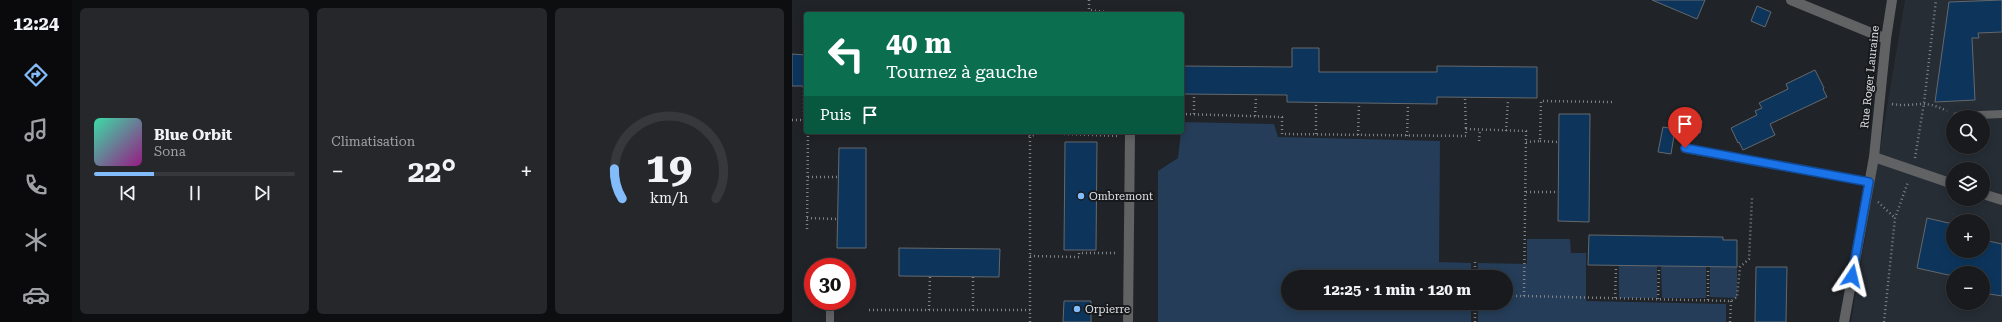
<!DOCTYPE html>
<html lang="fr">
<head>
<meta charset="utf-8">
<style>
	body { margin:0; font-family:"Roboto Serif",serif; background:#25272a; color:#f1f3f6; height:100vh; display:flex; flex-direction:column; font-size:15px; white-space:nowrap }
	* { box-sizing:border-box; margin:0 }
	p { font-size:13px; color:#9fa1a4 }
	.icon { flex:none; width:22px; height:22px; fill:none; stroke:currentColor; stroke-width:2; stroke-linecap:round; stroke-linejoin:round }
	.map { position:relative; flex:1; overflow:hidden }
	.drawer { display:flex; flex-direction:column; gap:8px; padding:8px; background:#0d0e10; width:720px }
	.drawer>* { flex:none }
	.hud { position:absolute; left:12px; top:12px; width:380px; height:122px; border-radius:4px; box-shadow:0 2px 10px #0003,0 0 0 1px #36383b; background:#0b6e4f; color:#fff; overflow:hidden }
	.tools { position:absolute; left:1154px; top:110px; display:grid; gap:8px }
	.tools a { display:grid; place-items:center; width:44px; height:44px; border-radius:50%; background:#181a1d; box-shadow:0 2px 10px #0003,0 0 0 1px #36383b; font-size:20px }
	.speed { position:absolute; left:12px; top:258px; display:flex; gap:8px; font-size:20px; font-weight:700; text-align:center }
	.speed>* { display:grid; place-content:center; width:52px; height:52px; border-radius:50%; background:#181a1d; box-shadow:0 2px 10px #0003,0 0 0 1px #36383b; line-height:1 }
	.speed .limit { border:6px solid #d22; background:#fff; color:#111 }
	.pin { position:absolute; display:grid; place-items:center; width:34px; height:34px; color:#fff; margin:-41px -17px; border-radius:50% 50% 50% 0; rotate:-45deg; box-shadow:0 0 4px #0007 }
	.pin .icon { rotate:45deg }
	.me { position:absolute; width:44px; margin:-22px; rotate:10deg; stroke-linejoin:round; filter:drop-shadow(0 0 3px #0008) }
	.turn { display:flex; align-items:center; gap:14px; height:84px; padding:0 16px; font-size:18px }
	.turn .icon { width:52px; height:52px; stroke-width:2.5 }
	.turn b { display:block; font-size:28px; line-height:34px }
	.then { display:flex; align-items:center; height:38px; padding:0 16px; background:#0003; gap:8px; font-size:15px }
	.big { font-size:30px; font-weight:700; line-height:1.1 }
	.drawer .tile { flex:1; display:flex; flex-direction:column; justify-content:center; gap:6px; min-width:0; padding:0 14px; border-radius:6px; background:#25272a }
	.drawer .dial { align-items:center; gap:0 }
	.dial svg { height:104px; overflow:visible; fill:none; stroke:#36383b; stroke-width:7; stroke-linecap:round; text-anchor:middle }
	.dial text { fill:#f1f3f6; stroke:none }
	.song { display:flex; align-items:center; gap:12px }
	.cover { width:48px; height:48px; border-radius:6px; background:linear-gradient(135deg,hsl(160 70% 55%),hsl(310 70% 35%)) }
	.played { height:4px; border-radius:2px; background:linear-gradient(90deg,#82bcfa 30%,#36383b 30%) }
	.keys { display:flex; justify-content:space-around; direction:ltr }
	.heat { display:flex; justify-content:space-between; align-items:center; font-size:22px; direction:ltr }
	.drawer .tiles { flex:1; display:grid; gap:8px; grid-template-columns:repeat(3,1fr) }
	.trip { position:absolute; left:489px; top:270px; width:232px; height:40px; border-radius:20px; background:#181a1d; box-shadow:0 2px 10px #0003,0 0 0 1px #36383b; font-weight:700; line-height:40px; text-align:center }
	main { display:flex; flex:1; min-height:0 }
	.tabs { display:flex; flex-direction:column; width:72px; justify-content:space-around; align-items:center; background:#0a0a0c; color:#9fa1a4 }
	.tabs .icon { width:28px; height:28px }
	.tabs .on { color:#82bcfa }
	.tabs b { font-size:18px; color:#f1f3f6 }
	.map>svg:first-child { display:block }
	.built { fill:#262d35; fill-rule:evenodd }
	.green { fill:#253d58 }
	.building { fill:#0d355c; stroke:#64686c }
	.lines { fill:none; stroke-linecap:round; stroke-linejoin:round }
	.path { stroke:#828588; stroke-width:2.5; stroke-dasharray:1 3; stroke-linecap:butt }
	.service { stroke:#606264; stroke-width:8 }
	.minor { stroke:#606264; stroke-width:10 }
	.route-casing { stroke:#114b97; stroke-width:10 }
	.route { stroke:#1a73e8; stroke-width:7 }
	.poi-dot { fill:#82bcfa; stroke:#171a1d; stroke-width:1.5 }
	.labels { text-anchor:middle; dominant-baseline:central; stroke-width:4; stroke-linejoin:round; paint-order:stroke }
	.street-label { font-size:11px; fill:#dfe1e4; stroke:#171a1d }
	.poi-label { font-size:11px; fill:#dfe1e4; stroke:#171a1d; text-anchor:start }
</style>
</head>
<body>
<main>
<nav class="tabs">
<b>12:24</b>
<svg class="icon on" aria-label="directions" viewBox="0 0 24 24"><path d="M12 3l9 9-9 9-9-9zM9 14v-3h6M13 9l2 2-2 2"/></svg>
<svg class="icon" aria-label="music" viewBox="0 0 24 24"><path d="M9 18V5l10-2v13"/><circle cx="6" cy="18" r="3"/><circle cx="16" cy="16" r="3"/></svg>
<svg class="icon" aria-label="phone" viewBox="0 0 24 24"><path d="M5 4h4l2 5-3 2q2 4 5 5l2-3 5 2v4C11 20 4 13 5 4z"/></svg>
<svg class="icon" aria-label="climate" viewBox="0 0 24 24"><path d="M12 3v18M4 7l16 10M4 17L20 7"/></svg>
<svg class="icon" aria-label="car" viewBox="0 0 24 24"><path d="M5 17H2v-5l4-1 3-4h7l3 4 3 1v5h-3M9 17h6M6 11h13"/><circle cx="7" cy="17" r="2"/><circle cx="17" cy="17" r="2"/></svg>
</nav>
<section class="drawer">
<div class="tiles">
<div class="tile">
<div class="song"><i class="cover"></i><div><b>Blue Orbit</b><p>Sona</p></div></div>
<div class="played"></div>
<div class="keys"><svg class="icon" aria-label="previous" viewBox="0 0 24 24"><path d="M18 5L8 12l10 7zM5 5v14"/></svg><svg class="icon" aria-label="pause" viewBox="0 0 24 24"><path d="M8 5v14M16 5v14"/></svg><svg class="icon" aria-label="next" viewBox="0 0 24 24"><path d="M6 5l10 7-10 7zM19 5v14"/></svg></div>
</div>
<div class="tile"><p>Climatisation</p>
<div class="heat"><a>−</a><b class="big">22°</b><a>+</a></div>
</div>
<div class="tile dial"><svg viewBox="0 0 100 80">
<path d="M14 69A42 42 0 1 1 86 69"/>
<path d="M14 69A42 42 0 0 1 8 46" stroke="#82bcfa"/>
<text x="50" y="56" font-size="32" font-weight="700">19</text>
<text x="50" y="72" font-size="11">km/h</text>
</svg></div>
</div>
</section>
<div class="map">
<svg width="1210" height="322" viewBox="0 0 1210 322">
	<rect width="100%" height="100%" fill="#202327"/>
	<!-- built -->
	<path class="built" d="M1113 0H1210V322H1059ZM1161 117H1191V147H1161ZM1161 169H1191V199H1161ZM1161 221H1191V251H1161ZM1161 273H1191V303H1161Z"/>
	<!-- green -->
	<g class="green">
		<path d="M390 122 482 124 486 137 648 141 647 262 679 263V277H496V303H679V322H366V171L386 158Z"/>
		<path d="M735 239H778L779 253H794V301L934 304V322H686V303H714V277H686V263L735 264Z"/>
		<path d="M827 265 865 266V298H827Z"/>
		<path d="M869 266H914V298H870Z"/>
		<path d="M918 266H945V298L918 297Z"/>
	</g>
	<!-- building -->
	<g class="building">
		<path d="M860 0H913L905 19Z"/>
		<path d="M1210 0V32L1186 33 1187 38H1180L1183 100 1143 102 1157 2Z"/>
		<path d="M965 6 979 12 973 27 959 21Z"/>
		<path d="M500 48H527V72H645V66L745 67V98L645 97V104L495 102V95L390 94V66L500 67Z"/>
		<path d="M0 54 14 55V86H0Z"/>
		<path d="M1023 70 1032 88 1031 89 1035 97 978 124 983 135 951 150 947 142 946 143 939 128 965 115 963 111 970 108 967 103 996 89 994 84Z"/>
		<path d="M767 114H798L797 222 766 221Z"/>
		<path d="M886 117 910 121 908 133 883 129Z"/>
		<path d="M871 127 883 129 879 154 866 152Z"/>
		<path d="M273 142H305L304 250H272Z"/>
		<path d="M47 148H74V248H45Z"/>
		<path d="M1135 218 1161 224V251H1191L1192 240 1210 244V296L1191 293V273L1161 272V276L1125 268Z"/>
		<path d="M797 235 931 237V240H945V267L796 265Z"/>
		<path d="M107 248 208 249 207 277 107 276Z"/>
		<path d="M964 267H995L994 322H963Z"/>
		<path d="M272 301H299V322H271Z"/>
	</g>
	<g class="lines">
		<!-- path -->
		<g class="path">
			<path d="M297 0V10L330 14"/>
			<path d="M673 99 674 129"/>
			<path d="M1100 104C1124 108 1130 98 1155 111"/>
			<path d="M390 114 490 117V134L674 136V129L734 131 732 296H714"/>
			<path d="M402 114V96"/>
			<path d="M463 116 464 98"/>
			<path d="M0 120H14"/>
			<path d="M12 120V86"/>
			<path d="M714 131 716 100"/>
			<path d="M235 132 238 137"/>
			<path d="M524 134V105"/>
			<path d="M566 135 567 105"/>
			<path d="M615 136 616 106"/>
			<path d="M687 141 688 130"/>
			<path d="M748 141 766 142"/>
			<path d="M734 142 748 141 749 101 820 102"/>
			<path d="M1123 158 1132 103 1144 0"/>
			<path d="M16 177H46"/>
			<path d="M734 192H765"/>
			<path d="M1086 202 1103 218"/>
			<path d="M15 218 46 219"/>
			<path d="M15 229 16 132"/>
			<path d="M238 256 287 257V253H325"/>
			<path d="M683 262V277"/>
			<path d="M181 277V310"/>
			<path d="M732 296 939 301 945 297 948 267 957 259 960 198"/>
			<path d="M823 298 824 268"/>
			<path d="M866 299 867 268"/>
			<path d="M916 300V270"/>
			<path d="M77 310H238"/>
			<path d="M137 310 138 276"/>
			<path d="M238 322V137L246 133 326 136"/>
			<path d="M683 322V303"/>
			<path d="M938 322 939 301"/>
			<path d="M1092 322 1103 218 1116 182"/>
		</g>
		<!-- service -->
		<g class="service">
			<path d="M1165 116 1210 114"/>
			<path d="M894 140 893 149 1077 182"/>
			<path d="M38 301V322"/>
		</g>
		<!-- minor -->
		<g class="minor">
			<path d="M999 0 1094 39"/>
			<path d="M1082 157 1161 184"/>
			<path d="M1191 194 1210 200"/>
			<path d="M336 322 338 132"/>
			<path d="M1052 322 1082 157 1094 39 1100 0"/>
		</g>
	</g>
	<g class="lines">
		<!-- route casing -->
		<g class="route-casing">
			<path id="route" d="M893 148 1077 182 1060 276"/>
		</g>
		<!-- route -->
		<use href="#route" class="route"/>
	</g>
	<!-- markers -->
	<g class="poi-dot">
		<circle cx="289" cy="196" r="4"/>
		<circle cx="285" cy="309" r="4"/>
	</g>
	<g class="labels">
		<!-- street labels -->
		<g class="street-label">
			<text transform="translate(1078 77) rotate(-84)">Rue Roger Lauraine</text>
		</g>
		<!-- poi labels -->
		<g class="poi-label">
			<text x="297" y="196">Ombremont</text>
			<text x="293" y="309">Orpierre</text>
		</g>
	</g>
</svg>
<div class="tools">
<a><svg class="icon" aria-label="search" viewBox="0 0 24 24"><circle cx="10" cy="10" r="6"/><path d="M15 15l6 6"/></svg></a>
<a><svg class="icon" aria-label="layers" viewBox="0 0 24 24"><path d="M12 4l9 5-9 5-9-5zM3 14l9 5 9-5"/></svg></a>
<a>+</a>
<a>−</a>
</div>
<div class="speed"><div class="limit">30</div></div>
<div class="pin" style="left:893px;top:148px;background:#d93025"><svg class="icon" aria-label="arrive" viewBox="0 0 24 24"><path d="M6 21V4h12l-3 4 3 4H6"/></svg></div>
<svg class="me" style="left:1060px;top:276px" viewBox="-20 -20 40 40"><path d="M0-17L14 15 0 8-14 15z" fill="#1a73e8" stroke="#fff" stroke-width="4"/></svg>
<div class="trip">12:25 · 1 min · 120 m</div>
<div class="hud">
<div class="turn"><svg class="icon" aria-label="left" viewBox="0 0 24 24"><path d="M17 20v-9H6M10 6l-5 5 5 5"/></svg><div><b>40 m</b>Tournez à gauche</div></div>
<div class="then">Puis<svg class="icon" aria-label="arrive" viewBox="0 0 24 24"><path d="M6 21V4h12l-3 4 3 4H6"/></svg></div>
</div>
</div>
</main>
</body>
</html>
